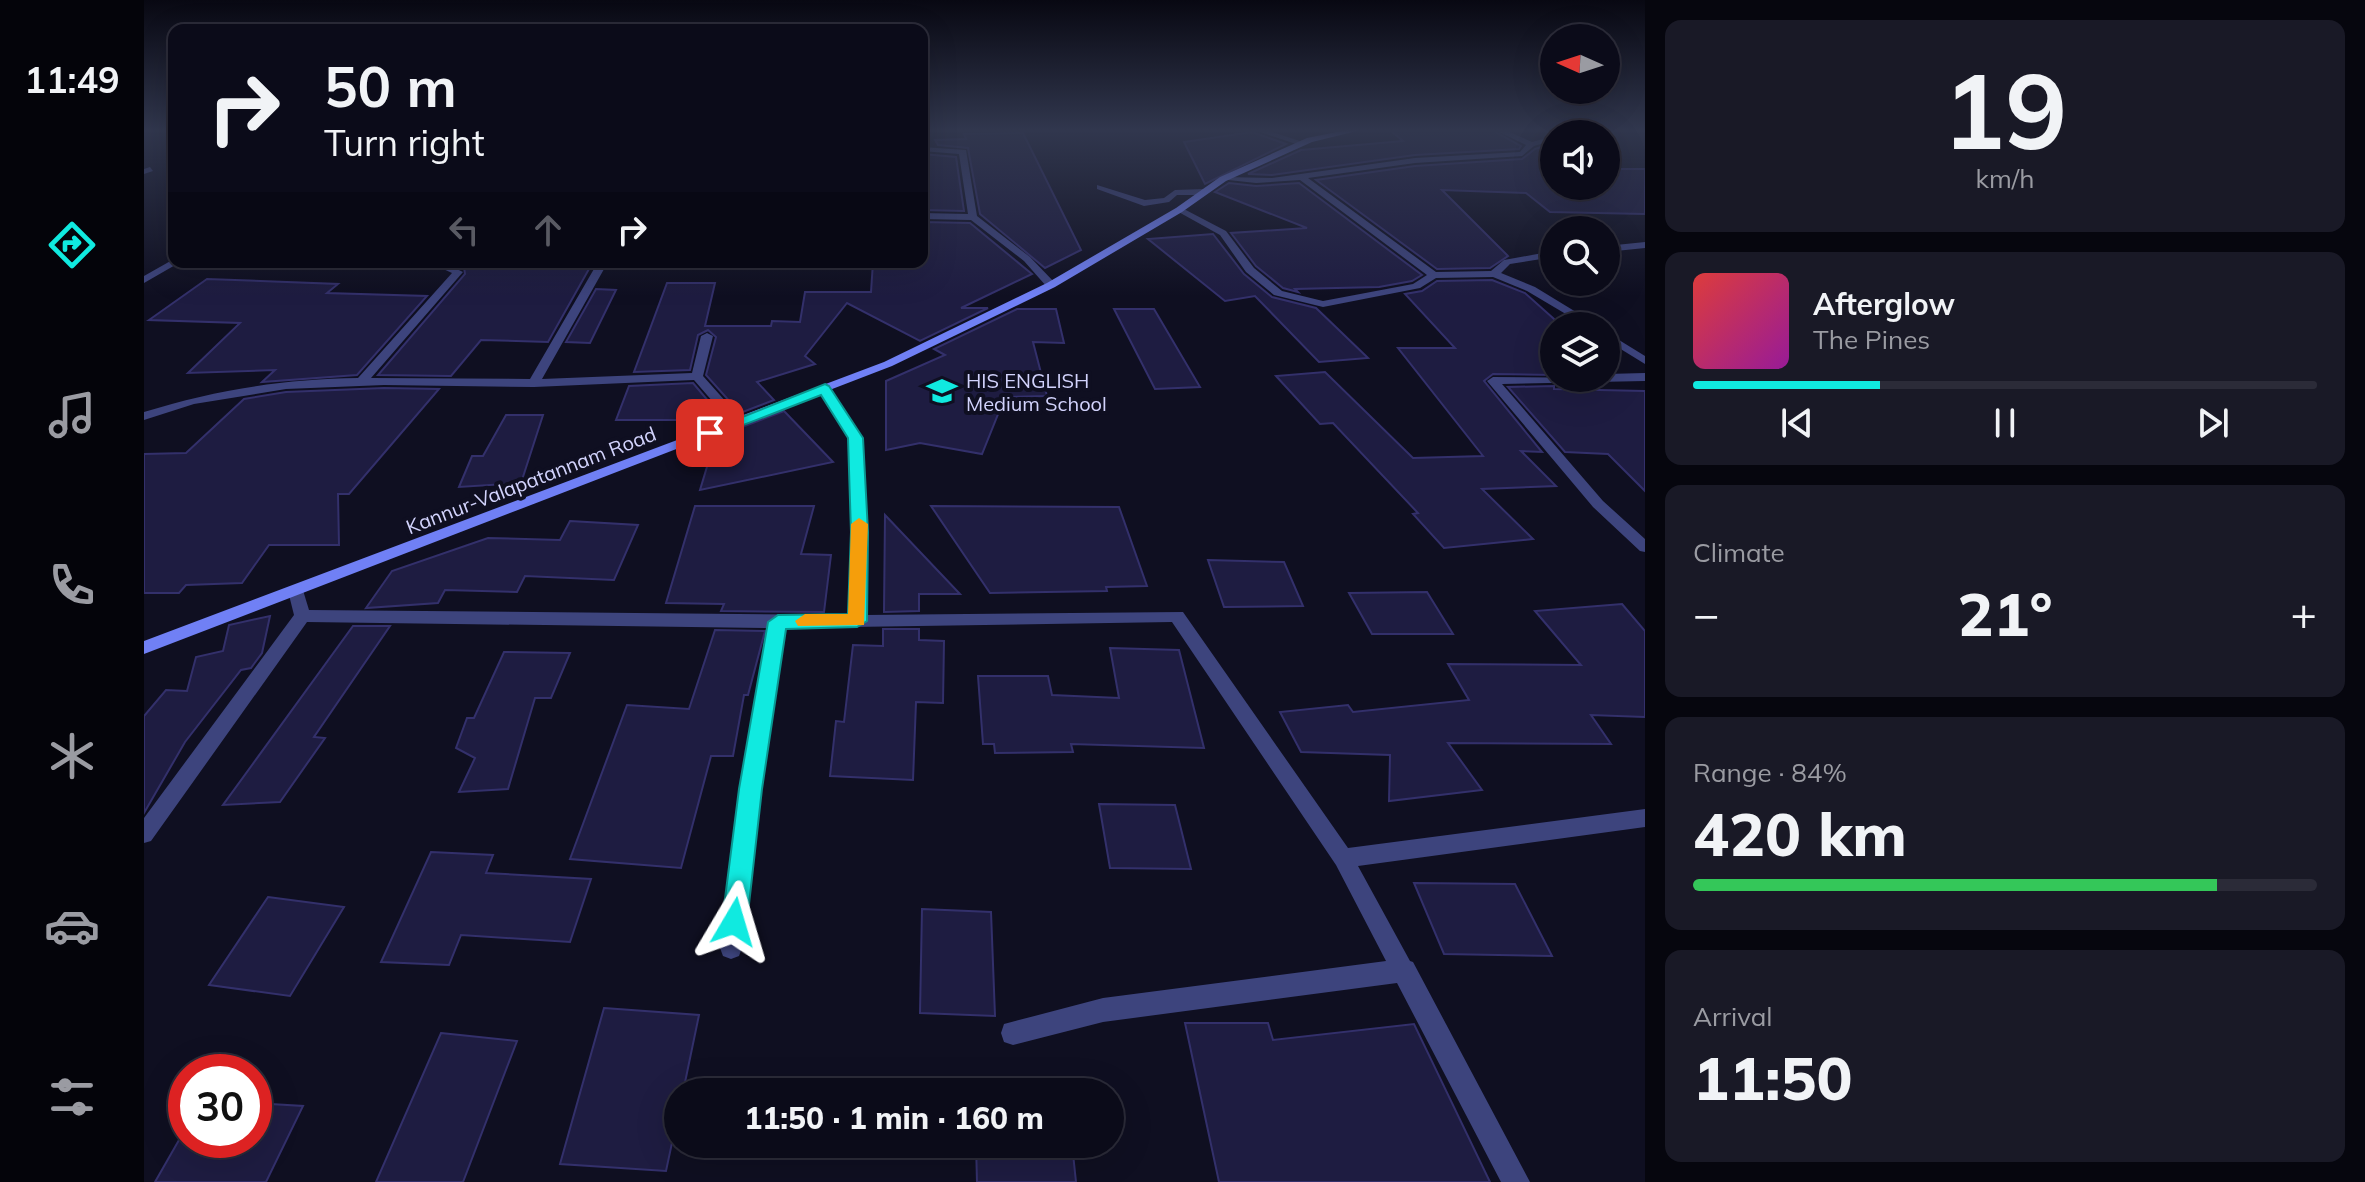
<!DOCTYPE html>
<html lang="en">
<head>
<meta charset="utf-8">
<style>
	body { margin:0; font-family:Mulish,sans-serif; background:#191926; color:#f1f3f6; height:100vh; display:flex; flex-direction:column; font-size:30px; white-space:nowrap }
	* { box-sizing:border-box; margin:0 }
	p { font-size:26px; color:#9a9ba2 }
	.icon { flex:none; width:44px; height:44px; fill:none; stroke:currentColor; stroke-width:2; stroke-linecap:round; stroke-linejoin:round }
	.map { position:relative; flex:1; overflow:hidden }
	.sheet { display:flex; flex-direction:column; gap:20px; padding:20px; background:#06060e; width:720px }
	.sheet>* { flex:none }
	.guide { position:absolute; left:24px; top:24px; width:760px; height:244px; border-radius:16px; box-shadow:0 8px 32px #0002,0 0 0 2px #2b2b38; background:#0b0b19; color:#f1f3f6; overflow:hidden }
	.needle { width:52px; rotate:273deg }
	.buttons { position:absolute; left:1396px; top:24px; display:grid; gap:16px }
	.buttons a { display:grid; place-items:center; width:80px; height:80px; border-radius:50%; background:#0b0b19; box-shadow:0 8px 32px #0002,0 0 0 2px #2b2b38; font-size:40px }
	.speed { position:absolute; left:24px; top:1054px; display:flex; gap:16px; font-size:40px; font-weight:700; text-align:center }
	.speed>* { display:grid; place-content:center; width:104px; height:104px; border-radius:50%; background:#0b0b19; box-shadow:0 8px 32px #0002,0 0 0 2px #2b2b38; line-height:1 }
	.speed .limit { border:12px solid #d22; background:#fff; color:#111 }
	.pin { position:absolute; display:grid; place-items:center; width:68px; height:68px; color:#fff; margin:-34px; border-radius:16px; box-shadow:0 4px 12px #0006 }
	.me { position:absolute; width:88px; margin:-44px; rotate:7deg; stroke-linejoin:round; filter:drop-shadow(0 0 6px #0008) }
	.turn { display:flex; align-items:center; gap:28px; height:168px; padding:0 24px; font-size:36px }
	.turn .icon { width:104px; height:104px; stroke-width:2.5 }
	.turn b { display:block; font-size:56px; line-height:68px }
	.lanes { display:flex; align-items:center; height:76px; padding:0 24px; background:#0003; justify-content:center; gap:40px; direction:ltr }
	.lanes .off { opacity:.35 }
	.big { font-size:60px; font-weight:800; line-height:1.1 }
	.sheet .card { flex:1; display:flex; flex-direction:column; justify-content:center; gap:12px; min-width:0; padding:0 28px; border-radius:16px; background:#191926 }
	.sheet .dial { align-items:center; gap:0 }
	.dial b { font-size:104px; line-height:1 }
	.song { display:flex; align-items:center; gap:24px }
	.cover { width:96px; height:96px; border-radius:12px; background:linear-gradient(135deg,hsl(0 70% 55%),hsl(300 70% 35%)) }
	.played { height:8px; border-radius:4px; background:linear-gradient(90deg,#10eae0 30%,#2b2b38 30%) }
	.keys { display:flex; justify-content:space-around; direction:ltr }
	.heat { display:flex; justify-content:space-between; align-items:center; font-size:44px; direction:ltr }
	.charge { height:12px; border-radius:6px; background:linear-gradient(90deg,#34c759 84%,#2b2b38 0) }
	.trip { position:absolute; left:520px; top:1078px; width:460px; height:80px; border-radius:40px; background:#0b0b19; box-shadow:0 8px 32px #0002,0 0 0 2px #2b2b38; font-weight:800; line-height:80px; text-align:center }
	main { display:flex; flex:1; min-height:0 }
	.menu { display:flex; flex-direction:column; width:144px; justify-content:space-around; align-items:center; background:#04040a; color:#9a9ba2 }
	.menu .icon { width:56px; height:56px }
	.menu .selected { color:#10eae0 }
	.menu b { font-size:36px; color:#f1f3f6 }
	.map>svg:first-child { display:block }
	.building { fill:#1e1c41; stroke:#33306b; stroke-width:2 }
	.lines { fill:none; stroke-linecap:round; stroke-linejoin:round }
	.minor { fill:#3d447d; fill-rule:evenodd }
	.secondary { fill:#7080f5; fill-rule:evenodd }
	.route { fill:#10eae0; stroke:#0a9892; stroke-width:2 }
	.slow { fill:#f59e0b }
	.labels { text-anchor:middle; dominant-baseline:central; stroke-width:8; stroke-linejoin:round; paint-order:stroke }
	.far-poi-label { font-size:20px; fill:#d2d3fc; stroke:#0f0f21; text-anchor:start }
	.far-street-label { font-size:20px; fill:#d2d3fc; stroke:#0f0f21 }
</style>
</head>
<body>
<main>
<nav class="menu">
<b>11:49</b>
<svg class="icon selected" aria-label="directions" viewBox="0 0 24 24"><path d="M12 3l9 9-9 9-9-9zM9 14v-3h6M13 9l2 2-2 2"/></svg>
<svg class="icon" aria-label="music" viewBox="0 0 24 24"><path d="M9 18V5l10-2v13"/><circle cx="6" cy="18" r="3"/><circle cx="16" cy="16" r="3"/></svg>
<svg class="icon" aria-label="phone" viewBox="0 0 24 24"><path d="M5 4h4l2 5-3 2q2 4 5 5l2-3 5 2v4C11 20 4 13 5 4z"/></svg>
<svg class="icon" aria-label="climate" viewBox="0 0 24 24"><path d="M12 3v18M4 7l16 10M4 17L20 7"/></svg>
<svg class="icon" aria-label="car" viewBox="0 0 24 24"><path d="M5 17H2v-5l4-1 3-4h7l3 4 3 1v5h-3M9 17h6M6 11h13"/><circle cx="7" cy="17" r="2"/><circle cx="17" cy="17" r="2"/></svg>
<svg class="icon" aria-label="filters" viewBox="0 0 24 24"><path d="M4 7h16M4 17h16"/><circle cx="9" cy="7" r="2"/><circle cx="15" cy="17" r="2"/></svg>
</nav>
<div class="map">
<svg width="1501" height="1182" viewBox="0 0 1501 1182">
	<rect width="100%" height="100%" fill="#0f0f21"/>
	<!-- building -->
	<g class="building">
		<path d="M1246 130H1348L1377 146 1375 149 1271 155 1128 175 1104 174 1157 150 1259 141Z"/>
		<path d="M1108 132 1142 144 1061 184 1040 142Z"/>
		<path d="M879 133 937 250 901 268 836 214 824 148 794 145 791 140 822 139 820 134Z"/>
		<path d="M1410 143V186H1462V160L1474 169H1501V214L1406 212 1382 193 1298 190 1364 256 1346 268 1293 269 1172 180 1271 166 1378 159 1391 149Z"/>
		<path d="M778 154 812 157 820 211 778 210Z"/>
		<path d="M1085 183 1112 186 1155 183 1278 275 1268 281 1235 287 1151 289 1154 292 1139 288 1112 266 1087 233 1163 228 1071 192Z"/>
		<path d="M778 222 826 223 888 274 817 308H844L776 341 703 303 661 356 671 364 613 382 630 400 596 413 562 375 572 337 564 330 554 335 546 370 490 372 523 283H571L561 326H627L628 321 656 322 661 292H727L729 262H778Z"/>
		<path d="M1069 234 1100 274 1128 297 1172 308 1224 358 1175 362 1111 296 1081 301 1004 239Z"/>
		<path d="M320 267 445 269 404 342 337 340 307 376 234 375 321 274Z"/>
		<path d="M63 279 194 284 183 293 283 296 213 375 118 382 131 370 44 373 96 323 5 320Z"/>
		<path d="M1348 280 1381 293 1410 319V375L1349 374 1340 381 1398 452 1377 451 1412 486 1338 489 1389 539 1300 548 1269 514 1274 513 1189 423 1176 424 1132 376 1181 372 1269 458 1339 456 1254 348H1311L1261 294 1278 291 1293 281Z"/>
		<path d="M452 289 472 290 446 343 422 342Z"/>
		<path d="M873 309H912L920 343 889 342 903 396 861 397 838 454 776 443 742 450V381L801 355 790 349Z"/>
		<path d="M970 309H1010L1056 387 1011 389Z"/>
		<path d="M549 383 576 415 548 404 541 420H472L485 386Z"/>
		<path d="M1410 386V389L1501 391V491L1464 454 1421 452 1364 387Z"/>
		<path d="M240 388 295 389 205 494H194L195 545H125L98 583 42 585 35 593H0V454L42 453 100 399 142 392Z"/>
		<path d="M640 411 689 462 556 490 572 437Z"/>
		<path d="M362 415H399L377 483 315 487 328 456H339Z"/>
		<path d="M551 506H670L657 554 687 555 680 612 577 611 580 604 522 603Z"/>
		<path d="M787 506 975 507 1003 586 962 587 963 591 846 593Z"/>
		<path d="M741 515 816 594H775V611L740 612Z"/>
		<path d="M426 521 494 525 470 580 381 576 373 592 301 590 294 603 222 608 248 571 344 538 416 540Z"/>
		<path d="M1064 560 1140 562 1159 606 1080 607Z"/>
		<path d="M1283 592 1309 634H1228L1205 593Z"/>
		<path d="M1478 604 1501 631V717L1447 715 1467 744 1304 743 1338 790 1245 801 1246 755 1157 752 1136 712 1204 705 1209 712 1325 700 1304 664 1437 665 1391 611Z"/>
		<path d="M126 616 118 653 107 668 97 670 41 742 0 813V716L22 690 43 691 52 657 79 651 85 625Z"/>
		<path d="M209 626H246L170 737 181 738 136 802 79 805Z"/>
		<path d="M739 629H775V640L800 641 799 703 772 702 769 780 686 776 692 721 700 722 709 645 739 646Z"/>
		<path d="M571 630 621 631 604 695H600L589 756H567L537 868 426 859 483 705 545 709Z"/>
		<path d="M966 648 1035 650 1060 748 927 744 929 752 851 753 850 744H839L834 676H904L908 695 975 698Z"/>
		<path d="M360 652 426 653 407 698H391L364 789 315 792 331 758 312 748 323 718H330Z"/>
		<path d="M955 804 1031 805 1047 869 966 868Z"/>
		<path d="M287 852 349 855 342 873 447 879 426 942 317 935 305 965 237 962Z"/>
		<path d="M1270 883 1371 884 1408 956 1300 954Z"/>
		<path d="M124 897 200 907 146 996 65 985Z"/>
		<path d="M778 909 847 912 851 1016 776 1013Z"/>
		<path d="M460 1008 555 1015 539 1092H534V1115L522 1171 416 1164Z"/>
		<path d="M1041 1023H1124L1129 1040 1270 1024 1346 1182H1075Z"/>
		<path d="M297 1033 373 1041 319 1182H232Z"/>
		<path d="M110 1103 159 1106 122 1182H11L35 1140H110Z"/>
		<path d="M832 1144H928L932 1182H833Z"/>
	</g>
	<g class="lines">
		<!-- minor -->
		<g class="minor">
			<path d="M778 130H784L782 141 778 143Z"/>
			<path d="M1110 130H1122L1162 143 1155 145Z"/>
			<path d="M1351 130H1361L1388 142 1410 136V140L1390 146 1378 156 1271 163 1164 178 1292 272 1347 271 1360 260 1410 251V257L1366 264 1357 273 1391 287 1455 326H1442L1383 291 1349 277 1292 278 1276 288 1179 307 1130 295 1102 272 1076 235 1031 210 1038 208 1082 231 1110 268 1138 291 1179 301 1269 284 1283 275 1156 180 1112 183 1075 179 1079 177 1128 178 1271 158 1376 152 1382 145Z"/>
			<path d="M1431 130H1443L1433 134H1421Z"/>
			<path d="M778 147 822 150 833 216 886 257 911 283V287H903L880 261 827 220 778 219V213L824 214 815 154 778 151Z"/>
			<path d="M6 167 9 171 0 174V169Z"/>
			<path d="M953 185 1001 200 1020 198 1031 190 1061 189 1065 192 1061 195H1033L1025 202 1000 206 953 189Z"/>
			<path d="M1501 242V248L1462 252V246Z"/>
			<path d="M30 259V262H35L33 264 0 283V276Z"/>
			<path d="M284 262H298L319 272 227 378 386 379 454 262H464L398 379 548 373 557 336 563 333 569 336 559 376 600 422 599 425H589L550 380 390 387 240 385 142 389 50 404 0 420V412C70 390 140 379 214 378L308 273Z"/>
			<path d="M1462 332 1501 356V364L1462 340Z"/>
			<path d="M1501 373V381L1358 384 1459 501 1501 539V552L1496 551 1449 507 1343 381 1349 377 1462 378V374Z"/>
			<path d="M681 385 685 386 719 438 723 532 721 615 1039 612 1204 848 1501 809V827L1214 866 1266 961 1269 962 1386 1182H1357L1253 983 959 1022 869 1045 860 1042 857 1033 860 1024 959 998 1242 961 1192 865 1028 622 641 628 617 789 598 948 595 956 587 959 579 956 576 948 597 789 625 628 163 622 7 841 0 843V818L150 615 144 591 146 587H158L165 610 705 615 709 532 705 438 675 389Z"/>
		</g>
		<!-- secondary -->
		<path class="secondary" d="M1203 130H1217L1168 142 1082 181 1038 212 911 287 748 366 0 654V641L740 362 903 283 1032 208 1076 177 1163 138Z"/>
	</g>
	<!-- sky -->
	<linearGradient id="sky" x2="0" y2="1"><stop stop-color="#080812"/><stop offset="0.44" stop-color="#31374e"/><stop offset="1" stop-color="#31374e" stop-opacity="0"/></linearGradient>
	<rect width="1501" height="296" fill="url(#sky)"/>
	<!-- route -->
	<path class="route" d="M681 384 685 386 719 438 724 532 723 621 713 627 642 629 618 789 603 922 599 931 590 934 581 931 578 922 595 789 624 622 634 615 704 614 707 532 704 438 677 395 571 436 558 433Z"/>
	<!-- slow -->
	<path class="slow" d="M715 518 724 524 720 625 654 626 651 621 661 614H704L707 524Z"/>
	<!-- icons -->
	<defs>
		<g id="school-bare" transform="scale(2.4)"><path d="M0-5L7-2L0 1L-7-2ZM-4 1L0 2.5L4 1V4Q0 6-4 4Z" fill="#10eae0" stroke="#0f0f21" stroke-width="2.5" paint-order="stroke"/></g>
	</defs>
	<g fill-rule="evenodd">
		<use href="#school-bare" x="798" y="391"/>
	</g>
	<g class="labels">
		<!-- far-poi labels -->
		<g class="far-poi-label">
			<text x="822" y="380">HIS ENGLISH<tspan x="822" dy="23">Medium School</tspan></text>
		</g>
		<!-- far-street labels -->
		<g class="far-street-label">
			<text transform="translate(387 480) rotate(-21)">Kannur-Valapatannam Road</text>
		</g>
	</g>
</svg>
<div class="buttons">
<a><svg class="needle" viewBox="-14 -14 28 28"><path d="M0-13l5 13h-10z" fill="#e53935"/><path d="M0 13l5-13h-10z" fill="#9a9ba2"/></svg></a>
<a><svg class="icon" aria-label="sound" viewBox="0 0 24 24"><path d="M4 9h4l5-4v14l-5-4H4zM17 9q2 3 0 6"/></svg></a>
<a><svg class="icon" aria-label="search" viewBox="0 0 24 24"><circle cx="10" cy="10" r="6"/><path d="M15 15l6 6"/></svg></a>
<a><svg class="icon" aria-label="layers" viewBox="0 0 24 24"><path d="M12 4l9 5-9 5-9-5zM3 14l9 5 9-5"/></svg></a>
</div>
<div class="speed"><div class="limit">30</div></div>
<div class="pin" style="left:566px;top:433px;background:#d93025"><svg class="icon" aria-label="arrive" viewBox="0 0 24 24"><path d="M6 21V4h12l-3 4 3 4H6"/></svg></div>
<svg class="me" style="left:590px;top:922px" viewBox="-20 -20 40 40"><path d="M0-17L14 15 0 8-14 15z" fill="#10eae0" stroke="#fff" stroke-width="4"/></svg>
<div class="trip">11:50 · 1 min · 160 m</div>
<div class="guide">
<div class="turn"><svg class="icon" aria-label="right" viewBox="0 0 24 24"><path d="M7 20v-9h11M14 6l5 5-5 5"/></svg><div><b>50 m</b>Turn right</div></div>
<div class="lanes"><svg class="icon off" aria-label="left" viewBox="0 0 24 24"><path d="M17 20v-9H6M10 6l-5 5 5 5"/></svg><svg class="icon off" aria-label="ahead" viewBox="0 0 24 24"><path d="M12 20V5M6 11l6-6 6 6"/></svg><svg class="icon" aria-label="right" viewBox="0 0 24 24"><path d="M7 20v-9h11M14 6l5 5-5 5"/></svg></div>
</div>
</div>
<section class="sheet">
<div class="card dial"><b>19</b><p>km/h</p></div>
<div class="card">
<div class="song"><i class="cover"></i><div><b>Afterglow</b><p>The Pines</p></div></div>
<div class="played"></div>
<div class="keys"><svg class="icon" aria-label="previous" viewBox="0 0 24 24"><path d="M18 5L8 12l10 7zM5 5v14"/></svg><svg class="icon" aria-label="pause" viewBox="0 0 24 24"><path d="M8 5v14M16 5v14"/></svg><svg class="icon" aria-label="next" viewBox="0 0 24 24"><path d="M6 5l10 7-10 7zM19 5v14"/></svg></div>
</div>
<div class="card"><p>Climate</p>
<div class="heat"><a>−</a><b class="big">21°</b><a>+</a></div>
</div>
<div class="card"><p>Range · 84%</p><b class="big">420 km</b><div class="charge"></div></div>
<div class="card"><p>Arrival</p><b class="big">11:50</b></div>
</section>
</main>
</body>
</html>
